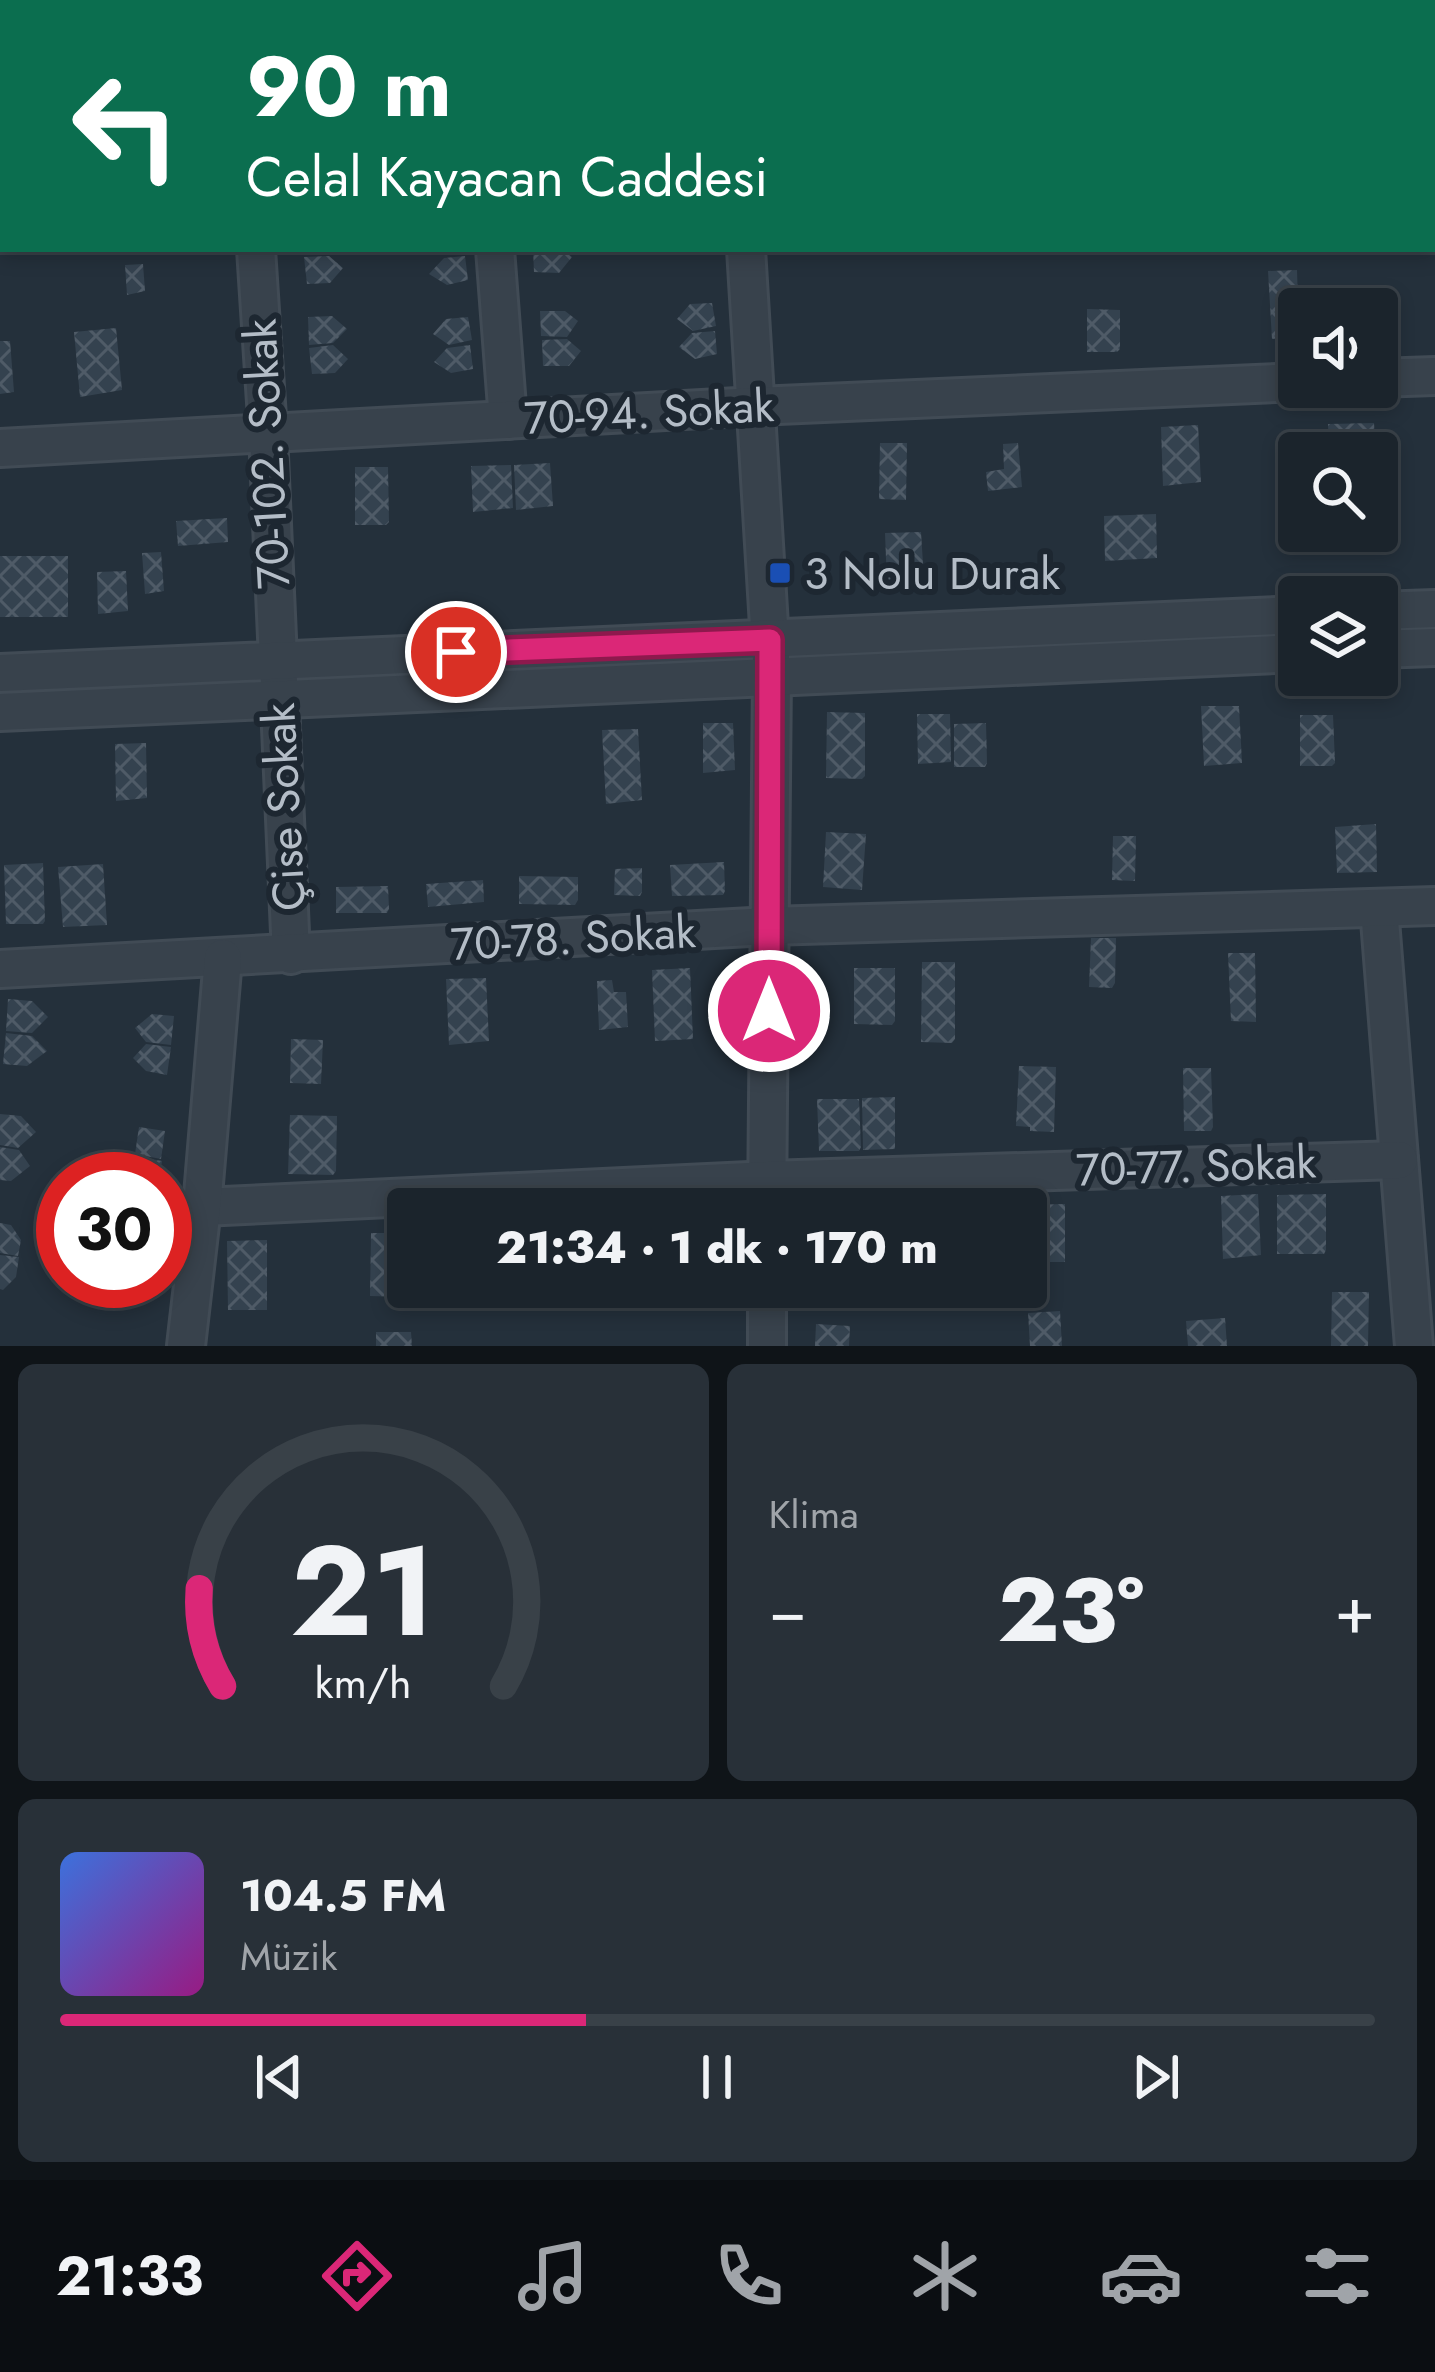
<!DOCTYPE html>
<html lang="tr">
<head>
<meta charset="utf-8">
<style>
	body { margin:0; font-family:Jost,sans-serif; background:#283038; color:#f1f3f6; height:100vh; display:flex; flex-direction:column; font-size:45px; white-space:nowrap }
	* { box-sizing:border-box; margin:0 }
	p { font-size:39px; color:#a0a4a9 }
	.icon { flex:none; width:66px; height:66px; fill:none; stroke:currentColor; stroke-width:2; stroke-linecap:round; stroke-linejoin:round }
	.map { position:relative; height:1346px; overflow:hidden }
	.sheet { display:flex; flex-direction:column; gap:18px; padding:18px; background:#0f1418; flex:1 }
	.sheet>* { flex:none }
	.hud { position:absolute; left:0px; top:0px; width:1437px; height:252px; box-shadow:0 6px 18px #0003,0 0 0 3px #394148; background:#0b6e4f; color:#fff; overflow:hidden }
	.fabs { position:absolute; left:1278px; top:288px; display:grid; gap:24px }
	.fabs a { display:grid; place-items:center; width:120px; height:120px; border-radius:12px; background:#1b242c; box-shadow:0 6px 18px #0003,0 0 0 3px #394148; font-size:60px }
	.speed { position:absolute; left:36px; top:1152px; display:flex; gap:24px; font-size:60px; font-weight:700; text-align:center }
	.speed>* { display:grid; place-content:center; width:156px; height:156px; border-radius:50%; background:#1b242c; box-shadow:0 6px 18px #0003,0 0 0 3px #394148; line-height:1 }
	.speed .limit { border:18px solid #d22; background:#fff; color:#111 }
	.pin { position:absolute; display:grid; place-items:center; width:102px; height:102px; color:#fff; margin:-51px; border:6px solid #fff; border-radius:50%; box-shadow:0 3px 12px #0007 }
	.me { position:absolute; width:132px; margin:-66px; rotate:0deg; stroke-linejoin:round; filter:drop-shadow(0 0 9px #0008) }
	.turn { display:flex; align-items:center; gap:42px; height:252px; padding:0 48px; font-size:54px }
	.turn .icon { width:156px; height:156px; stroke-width:2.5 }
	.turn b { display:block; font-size:84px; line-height:102px }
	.big { font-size:90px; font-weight:800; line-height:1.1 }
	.sheet .card { flex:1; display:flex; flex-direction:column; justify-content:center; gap:18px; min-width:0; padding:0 42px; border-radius:18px; background:#283038 }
	.sheet .dial { align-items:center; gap:0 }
	.dial svg { height:312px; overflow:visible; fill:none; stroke:#394148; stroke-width:7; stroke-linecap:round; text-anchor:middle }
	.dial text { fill:#f1f3f6; stroke:none }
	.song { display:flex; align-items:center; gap:36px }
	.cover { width:144px; height:144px; border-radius:18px; background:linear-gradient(135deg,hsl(220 70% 55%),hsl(310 70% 35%)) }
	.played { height:12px; border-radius:6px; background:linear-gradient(90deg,#db2777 40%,#394148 40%) }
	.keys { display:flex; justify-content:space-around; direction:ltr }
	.heat { display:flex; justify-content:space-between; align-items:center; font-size:66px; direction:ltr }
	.sheet .tiles { flex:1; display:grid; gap:18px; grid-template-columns:1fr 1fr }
	.card:last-child { grid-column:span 2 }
	.trip { position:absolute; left:387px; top:1188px; width:660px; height:120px; border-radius:12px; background:#1b242c; box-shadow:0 6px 18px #0003,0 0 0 3px #394148; font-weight:800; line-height:120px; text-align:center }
	.dock { display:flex; height:192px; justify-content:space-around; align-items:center; background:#0b0e12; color:#a0a4a9 }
	.dock .icon { width:84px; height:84px }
	.dock .active { color:#db2777 }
	.dock b { font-size:54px; color:#f1f3f6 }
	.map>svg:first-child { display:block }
	.building { fill:url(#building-cross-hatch) }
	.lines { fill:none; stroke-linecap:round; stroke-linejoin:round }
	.minor-casing { stroke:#414b55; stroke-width:42 }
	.minor { stroke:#38424c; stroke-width:36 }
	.route-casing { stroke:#8e194d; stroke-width:30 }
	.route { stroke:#db2777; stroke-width:21 }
	.transit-dot { fill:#1a4fb4; stroke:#1d2731; stroke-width:4.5 }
	.labels { text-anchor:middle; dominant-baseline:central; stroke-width:12; stroke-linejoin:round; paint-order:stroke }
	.street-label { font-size:45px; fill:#b4bdc7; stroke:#1d2731 }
	.poi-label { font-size:45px; fill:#b4bdc7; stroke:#1d2731; text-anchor:start }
</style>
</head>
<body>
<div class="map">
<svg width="1435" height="1346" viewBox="0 0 1435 1346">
	<defs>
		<pattern id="building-cross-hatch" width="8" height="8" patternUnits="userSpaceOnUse" patternTransform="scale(3)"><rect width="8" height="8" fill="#34424f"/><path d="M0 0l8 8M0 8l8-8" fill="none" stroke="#4f5b67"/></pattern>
	</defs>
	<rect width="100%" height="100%" fill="#24303b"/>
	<!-- building -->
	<g class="building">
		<path d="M533 249H562L572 257 559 273 534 272Z"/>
		<path d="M329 256 343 268 330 283 307 284 304 257Z"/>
		<path d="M465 256 468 280 447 285 429 274 444 258Z"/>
		<path d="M143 264 145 291 127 295 125 265Z"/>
		<path d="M1297 270 1299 336 1272 339 1268 271Z"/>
		<path d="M712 303 716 326 693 331 677 319 690 304Z"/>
		<path d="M1087 309 1120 310V349L1117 352H1087Z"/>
		<path d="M540 311H565L578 321 567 337 541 336Z"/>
		<path d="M332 316 347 329 333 343 309 345 308 317Z"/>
		<path d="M468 317 472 340 449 345 433 334 446 319Z"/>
		<path d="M116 328 122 390 80 397 74 332Z"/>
		<path d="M715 331 717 354 695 359 679 347 692 333Z"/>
		<path d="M567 339 581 351 569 366H543L542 340Z"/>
		<path d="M0 341H10L14 392 0 394Z"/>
		<path d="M333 345 348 359 335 373 312 374 309 348Z"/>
		<path d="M470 345 473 369 451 373 434 362 447 348Z"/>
		<path d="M1374 423 1376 453H1329L1328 424Z"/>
		<path d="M1198 425 1201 482 1163 486 1161 427Z"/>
		<path d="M880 443H907L906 500 879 499Z"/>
		<path d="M1018 443 1022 487 988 491 986 472 1004 469 1003 444Z"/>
		<path d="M550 463 553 506 516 510 514 465Z"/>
		<path d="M511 465 513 508 473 512 471 466Z"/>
		<path d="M355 467H388L389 522 386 525H355Z"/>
		<path d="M1156 514 1157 558 1105 561 1104 516Z"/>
		<path d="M227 518 228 542 178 546 176 521Z"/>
		<path d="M921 532 924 580 887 584 885 533Z"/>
		<path d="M161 552 164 591 145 594 142 553Z"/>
		<rect x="0" y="556" width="68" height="61"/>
		<path d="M126 571 128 611 98 614 97 572Z"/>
		<path d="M1201 706H1239L1242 763 1204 766Z"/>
		<path d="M827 712 865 713V776L862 779 826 778Z"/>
		<path d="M917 714H950L951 762 918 764Z"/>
		<path d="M1300 715H1333L1335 763 1332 766H1300Z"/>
		<path d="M703 723H733L735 770 703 773Z"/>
		<path d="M986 723 987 763 985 767H954V724Z"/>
		<path d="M638 729 642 800 606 804 602 730Z"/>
		<path d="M146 743 147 798 116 801 115 744Z"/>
		<path d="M1376 824 1377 872 1337 873 1335 827Z"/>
		<path d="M826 832 866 834 862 890 823 887Z"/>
		<path d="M1113 836H1136L1135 881 1112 880Z"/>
		<path d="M724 862 725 891 723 895 672 896 670 865Z"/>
		<path d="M43 863 45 921 43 924H6L4 865Z"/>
		<path d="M103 864 107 925 63 927 58 867Z"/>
		<path d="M642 868V892L640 896 614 895 615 869Z"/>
		<path d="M519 876 578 877V900L575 905 519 904Z"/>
		<path d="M483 880 484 902 428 907 426 884Z"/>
		<path d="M388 886 389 909 387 913H336V887Z"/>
		<path d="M1091 938H1116L1115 983 1112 988 1089 987Z"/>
		<path d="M1228 953H1255L1256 1022 1231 1021Z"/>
		<path d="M922 962H955V1039L952 1043 921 1042Z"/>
		<path d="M690 968 693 1039 655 1041 652 970Z"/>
		<path d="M854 968H895V1021L892 1025 854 1024Z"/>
		<path d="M486 978 489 1041 449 1045 446 979Z"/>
		<path d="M612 980 614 992H626L628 1027 599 1030 597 981Z"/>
		<path d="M8 999 32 1001 48 1017 32 1033 6 1031Z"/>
		<path d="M152 1014 174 1016 171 1045 146 1042 135 1028Z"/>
		<path d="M6 1033 32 1036 47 1051 27 1066 3 1064Z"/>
		<path d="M291 1039 323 1040 321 1084 290 1083Z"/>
		<path d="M146 1044 171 1047 167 1075 146 1071 133 1058Z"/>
		<path d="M1019 1066 1056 1067 1054 1132 1030 1131V1127L1016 1126Z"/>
		<path d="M1183 1068H1211L1213 1127 1211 1131H1184Z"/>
		<path d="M895 1097V1149L863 1150 862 1098Z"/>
		<path d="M817 1099H859L861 1147 859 1151H819Z"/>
		<path d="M0 1114 21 1116 36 1132 18 1148 0 1145Z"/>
		<path d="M290 1115 337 1116 336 1171 333 1175 288 1174Z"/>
		<path d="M139 1127 165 1131 161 1159 135 1154Z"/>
		<path d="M0 1147 19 1150 30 1166 11 1181 0 1180Z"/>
		<path d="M135 1156 162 1161 159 1179H132Z"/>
		<path d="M1258 1194 1261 1255 1223 1259 1221 1196Z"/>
		<path d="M1326 1194V1250L1324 1254H1277V1195Z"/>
		<path d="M1065 1204V1262H1026V1205Z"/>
		<path d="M0 1223 11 1225 21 1240 18 1256 0 1253Z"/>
		<path d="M371 1233H408L410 1293 407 1297 370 1296Z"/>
		<path d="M267 1240V1310H228L227 1241Z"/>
		<path d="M0 1255 19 1257 16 1277 3 1290 0 1289Z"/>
		<path d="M117 1281H146L145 1298 116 1295Z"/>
		<path d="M1332 1292H1369L1368 1346H1331Z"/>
		<path d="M1060 1311 1062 1346H1030L1028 1313Z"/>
		<path d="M1225 1318 1227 1346H1188L1186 1321Z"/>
		<path d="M816 1324 850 1326 849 1346H815Z"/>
		<path d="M376 1332H411L412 1346H376Z"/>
	</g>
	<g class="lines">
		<!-- minor casing -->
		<g class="minor-casing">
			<g id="minor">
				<path d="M239 0V3"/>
				<path d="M475 0V3"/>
				<path d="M729 0V3"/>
				<path d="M958 0V3"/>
				<path d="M1186 0V3"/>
				<path d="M1434 132H1435"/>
				<path d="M0 202 3 201"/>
				<path d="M256 249 268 433 291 955"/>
				<path d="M495 249 508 420"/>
				<path d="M746 249 772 675 767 1209"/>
				<path d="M1377 378 1435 376"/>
				<path d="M0 448 756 406 1299 382"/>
				<path d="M1377 611 1435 609"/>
				<path d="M1377 649 1435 647"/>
				<path d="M0 673 1299 615"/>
				<path d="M0 712 1299 653"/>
				<path d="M1379 908 1414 1346"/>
				<path d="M0 969 769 926 1435 906"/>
				<path d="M202 1207 768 1180 1399 1160"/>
				<path d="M186 1346 202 1207 223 958"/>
				<path d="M767 1346V1287"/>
			</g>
		</g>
		<!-- minor -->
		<use href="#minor" class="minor"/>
	</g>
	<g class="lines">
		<!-- route casing -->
		<g class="route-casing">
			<path id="route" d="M456 652 770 640 769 1011"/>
		</g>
		<!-- route -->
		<use href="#route" class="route"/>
	</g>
	<!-- markers -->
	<rect class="transit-dot" x="768" y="561" width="24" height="24" rx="6"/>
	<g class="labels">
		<!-- street labels -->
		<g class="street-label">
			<text transform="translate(649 412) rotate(-3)">70-94. Sokak</text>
			<text transform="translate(267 454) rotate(-93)">70-102. Sokak</text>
			<text transform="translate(284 807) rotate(-93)">Çise Sokak</text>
			<text transform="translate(573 938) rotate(-3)">70-78. Sokak</text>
			<text transform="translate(1196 1166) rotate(-2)">70-77. Sokak</text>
		</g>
		<!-- poi labels -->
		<g class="poi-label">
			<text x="804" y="573">3 Nolu Durak</text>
		</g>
	</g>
</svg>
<div class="fabs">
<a><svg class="icon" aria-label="sound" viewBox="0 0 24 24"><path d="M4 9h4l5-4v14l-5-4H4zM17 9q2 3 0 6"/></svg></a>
<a><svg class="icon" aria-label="search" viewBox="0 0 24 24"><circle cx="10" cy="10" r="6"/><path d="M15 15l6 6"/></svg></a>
<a><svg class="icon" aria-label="layers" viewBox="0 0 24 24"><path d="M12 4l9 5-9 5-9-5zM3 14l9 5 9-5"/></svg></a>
</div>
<div class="speed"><div class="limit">30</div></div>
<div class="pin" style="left:456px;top:652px;background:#d93025"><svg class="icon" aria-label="arrive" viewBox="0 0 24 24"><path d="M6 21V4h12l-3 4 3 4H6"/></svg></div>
<svg class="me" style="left:769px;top:1011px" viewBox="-20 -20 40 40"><circle r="17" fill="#db2777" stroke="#fff" stroke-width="3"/><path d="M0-11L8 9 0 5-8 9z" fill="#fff"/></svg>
<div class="trip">21:34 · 1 dk · 170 m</div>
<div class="hud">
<div class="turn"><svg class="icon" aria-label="left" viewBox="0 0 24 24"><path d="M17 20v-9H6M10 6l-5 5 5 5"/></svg><div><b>90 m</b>Celal Kayacan Caddesi</div></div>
</div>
</div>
<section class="sheet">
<div class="tiles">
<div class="card dial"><svg viewBox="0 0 100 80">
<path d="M14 69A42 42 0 1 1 86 69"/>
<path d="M14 69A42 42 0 0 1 8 44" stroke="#db2777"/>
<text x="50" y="56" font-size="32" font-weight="700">21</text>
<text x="50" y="72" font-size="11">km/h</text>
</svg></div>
<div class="card"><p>Klima</p>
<div class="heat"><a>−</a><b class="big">23°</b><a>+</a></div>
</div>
<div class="card">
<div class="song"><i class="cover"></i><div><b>104.5 FM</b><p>Müzik</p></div></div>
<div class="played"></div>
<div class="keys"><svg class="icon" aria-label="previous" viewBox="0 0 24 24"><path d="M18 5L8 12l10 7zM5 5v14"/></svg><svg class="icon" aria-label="pause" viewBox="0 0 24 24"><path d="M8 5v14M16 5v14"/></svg><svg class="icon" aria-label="next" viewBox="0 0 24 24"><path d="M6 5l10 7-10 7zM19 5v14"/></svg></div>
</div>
</div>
</section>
<nav class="dock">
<b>21:33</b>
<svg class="icon active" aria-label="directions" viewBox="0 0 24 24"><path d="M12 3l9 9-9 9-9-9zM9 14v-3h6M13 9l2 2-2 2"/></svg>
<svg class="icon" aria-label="music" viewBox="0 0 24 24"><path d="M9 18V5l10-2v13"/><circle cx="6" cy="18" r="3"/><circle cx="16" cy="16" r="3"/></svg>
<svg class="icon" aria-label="phone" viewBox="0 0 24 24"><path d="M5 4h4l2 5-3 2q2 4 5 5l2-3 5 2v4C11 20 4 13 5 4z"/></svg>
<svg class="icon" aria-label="climate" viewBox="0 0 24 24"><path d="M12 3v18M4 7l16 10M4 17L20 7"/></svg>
<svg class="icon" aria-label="car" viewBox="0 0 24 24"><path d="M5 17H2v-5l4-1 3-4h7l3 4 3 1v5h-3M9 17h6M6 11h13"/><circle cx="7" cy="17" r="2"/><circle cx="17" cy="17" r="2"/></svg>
<svg class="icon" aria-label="filters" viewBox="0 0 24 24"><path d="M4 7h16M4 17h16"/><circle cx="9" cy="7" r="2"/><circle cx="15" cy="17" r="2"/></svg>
</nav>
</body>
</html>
